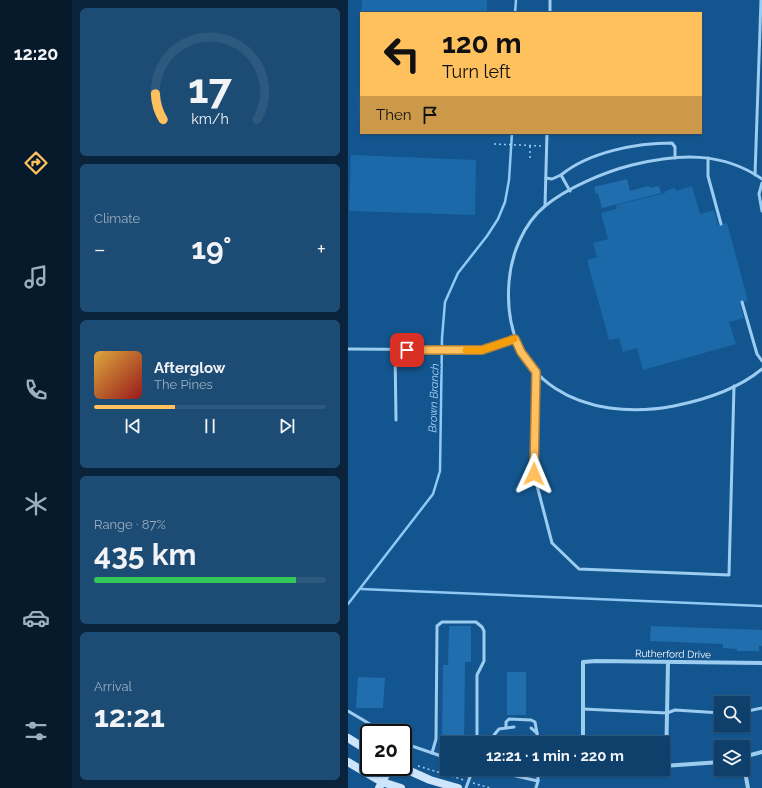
<!DOCTYPE html>
<html lang="en">
<head>
<meta charset="utf-8">
<style>
	body { margin:0; font-family:Raleway,sans-serif; background:#1c4b73; color:#f1f3f6; height:100vh; display:flex; flex-direction:column; font-size:15px; white-space:nowrap }
	* { box-sizing:border-box; margin:0 }
	p { font-size:13px; color:#9bafc1 }
	.icon { flex:none; width:22px; height:22px; fill:none; stroke:currentColor; stroke-width:2; stroke-linecap:round; stroke-linejoin:round }
	.map { position:relative; flex:1; overflow:hidden }
	.panel { display:flex; flex-direction:column; gap:8px; padding:8px; background:#08233b; width:276px }
	.panel>* { flex:none }
	.top-card { position:absolute; left:12px; top:12px; width:342px; height:122px; border-radius:0px; box-shadow:0 1px 3px #0004,0 0 0 1px #2e597e; background:#ffc05e; color:#111; overflow:hidden }
	.buttons { position:absolute; left:366px; top:696px; display:grid; gap:8px }
	.buttons a { display:grid; place-items:center; width:36px; height:36px; border-radius:0px; background:#0e406b; box-shadow:0 1px 3px #0004,0 0 0 1px #2e597e; font-size:20px }
	.speed { position:absolute; left:12px; top:724px; display:flex; gap:8px; font-size:20px; font-weight:700; text-align:center }
	.speed>* { display:grid; place-content:center; width:52px; height:52px; border-radius:50%; background:#0e406b; box-shadow:0 1px 3px #0004,0 0 0 1px #2e597e; line-height:1 }
	.speed .limit { border:2px solid #111; border-radius:6px; background:#fff; color:#111 }
	.pin { position:absolute; display:grid; place-items:center; width:34px; height:34px; color:#fff; margin:-17px; border-radius:8px; box-shadow:0 2px 6px #0006 }
	.me { position:absolute; width:44px; margin:-22px; rotate:1deg; stroke-linejoin:round; filter:drop-shadow(0 0 3px #0008) }
	.turn { display:flex; align-items:center; gap:14px; height:84px; padding:0 16px; font-size:18px }
	.turn .icon { width:52px; height:52px; stroke-width:2.5 }
	.turn b { display:block; font-size:28px; line-height:34px }
	.then { display:flex; align-items:center; height:38px; padding:0 16px; background:#0003; gap:8px; font-size:15px }
	.big { font-size:30px; font-weight:700; line-height:1.1 }
	.panel .tile { flex:1; display:flex; flex-direction:column; justify-content:center; gap:6px; min-width:0; padding:0 14px; border-radius:6px; background:#1c4b73 }
	.panel .dial { align-items:center; gap:0 }
	.dial svg { height:104px; overflow:visible; fill:none; stroke:#2e597e; stroke-width:7; stroke-linecap:round; text-anchor:middle }
	.dial text { fill:#f1f3f6; stroke:none }
	.song { display:flex; align-items:center; gap:12px }
	.cover { width:48px; height:48px; border-radius:6px; background:linear-gradient(135deg,hsl(40 70% 55%),hsl(0 70% 35%)) }
	.played { height:4px; border-radius:2px; background:linear-gradient(90deg,#ffc05e 35%,#2e597e 35%) }
	.keys { display:flex; justify-content:space-around; direction:ltr }
	.heat { display:flex; justify-content:space-between; align-items:center; font-size:22px; direction:ltr }
	.charge { height:6px; border-radius:3px; background:linear-gradient(90deg,#34c759 87%,#2e597e 0) }
	.trip { position:absolute; left:92px; top:736px; width:230px; height:40px; border-radius:0px; background:#0e406b; box-shadow:0 1px 3px #0004,0 0 0 1px #2e597e; font-weight:700; line-height:40px; text-align:center }
	main { display:flex; flex:1; min-height:0 }
	.menu { display:flex; flex-direction:column; width:72px; justify-content:space-around; align-items:center; background:#061a2b; color:#9bafc1 }
	.menu .icon { width:28px; height:28px }
	.menu .on { color:#ffc05e }
	.menu b { font-size:18px; color:#f1f3f6 }
	.map>svg:first-child { display:block }
	.green { fill:#1b69a9 }
	.lines { fill:none; stroke-linecap:round; stroke-linejoin:round }
	.stream { stroke:#8fc9f4; stroke-width:2.5 }
	.building { fill:#216eae }
	.path { stroke:#9dccf1; stroke-width:1.5; stroke-dasharray:2 3; stroke-linecap:butt }
	.lane { stroke:#9dccf1; stroke-width:3 }
	.street { stroke:#9dccf1; stroke-width:4 }
	.secondary { stroke:#cce5fc; stroke-width:8 }
	.route-casing { stroke:#a67d3d; stroke-width:10 }
	.route { stroke:#ffc05e; stroke-width:7 }
	.slow { stroke:#f59e0b; stroke-width:7 }
	.labels { text-anchor:middle; dominant-baseline:central; stroke-width:4; stroke-linejoin:round; paint-order:stroke }
	.street-label { font-size:10px; fill:#fff; stroke:#13568f }
	.water-label { font-size:11px; font-style:italic; fill:#a9d5f8; stroke:#13568f }
</style>
</head>
<body>
<main>
<nav class="menu">
<b>12:20</b>
<svg class="icon on" aria-label="directions" viewBox="0 0 24 24"><path d="M12 3l9 9-9 9-9-9zM9 14v-3h6M13 9l2 2-2 2"/></svg>
<svg class="icon" aria-label="music" viewBox="0 0 24 24"><path d="M9 18V5l10-2v13"/><circle cx="6" cy="18" r="3"/><circle cx="16" cy="16" r="3"/></svg>
<svg class="icon" aria-label="phone" viewBox="0 0 24 24"><path d="M5 4h4l2 5-3 2q2 4 5 5l2-3 5 2v4C11 20 4 13 5 4z"/></svg>
<svg class="icon" aria-label="climate" viewBox="0 0 24 24"><path d="M12 3v18M4 7l16 10M4 17L20 7"/></svg>
<svg class="icon" aria-label="car" viewBox="0 0 24 24"><path d="M5 17H2v-5l4-1 3-4h7l3 4 3 1v5h-3M9 17h6M6 11h13"/><circle cx="7" cy="17" r="2"/><circle cx="17" cy="17" r="2"/></svg>
<svg class="icon" aria-label="filters" viewBox="0 0 24 24"><path d="M4 7h16M4 17h16"/><circle cx="9" cy="7" r="2"/><circle cx="15" cy="17" r="2"/></svg>
</nav>
<section class="panel">
<div class="tile dial"><svg viewBox="0 0 100 80">
<path d="M14 69A42 42 0 1 1 86 69"/>
<path d="M14 69A42 42 0 0 1 8 49" stroke="#ffc05e"/>
<text x="50" y="56" font-size="32" font-weight="700">17</text>
<text x="50" y="72" font-size="11">km/h</text>
</svg></div>
<div class="tile"><p>Climate</p>
<div class="heat"><a>−</a><b class="big">19°</b><a>+</a></div>
</div>
<div class="tile">
<div class="song"><i class="cover"></i><div><b>Afterglow</b><p>The Pines</p></div></div>
<div class="played"></div>
<div class="keys"><svg class="icon" aria-label="previous" viewBox="0 0 24 24"><path d="M18 5L8 12l10 7zM5 5v14"/></svg><svg class="icon" aria-label="pause" viewBox="0 0 24 24"><path d="M8 5v14M16 5v14"/></svg><svg class="icon" aria-label="next" viewBox="0 0 24 24"><path d="M6 5l10 7-10 7zM19 5v14"/></svg></div>
</div>
<div class="tile"><p>Range · 87%</p><b class="big">435 km</b><div class="charge"></div></div>
<div class="tile"><p>Arrival</p><b class="big">12:21</b></div>
</section>
<div class="map">
<svg width="414" height="788" viewBox="0 0 414 788">
	<rect width="100%" height="100%" fill="#13568f"/>
	<!-- green -->
	<g class="green">
		<path d="M14 0H139V13L13 11Z"/>
		<path d="M12 58H13V113H10Z"/>
		<path d="M3 155 128 160 127 215 1 211Z"/>
		<path d="M344 186 352 214 366 210 370 225 379 223 400 301 392 303 396 318 381 322 388 344 295 370 289 348 275 352 271 338 261 340 239 260 249 257 245 243 260 239 253 213 269 209 268 205 317 193V191L327 188 328 191Z"/>
	</g>
	<g class="lines">
		<!-- stream -->
		<g class="stream">
			<path d="M167 13 168 0"/>
			<path d="M13 589 414 606"/>
			<path d="M0 604 85 494 92 471 94 338 97 302 110 273 139 236 150 219 157 202 161 180 164 133"/>
		</g>
	</g>
	<!-- building -->
	<g class="building">
		<path d="M279 179 282 191 301 186 302 188 311 186 313 193 254 208 250 193 248 194 246 187Z"/>
		<path d="M101 626H123V662H117L116 743H94L95 665H100Z"/>
		<path d="M303 626 414 630V646H411V651H389V649L375 648V644L302 641Z"/>
		<rect x="159" y="672" width="19" height="43"/>
		<path d="M10 677 37 678 35 708H8Z"/>
	</g>
	<g class="lines">
		<!-- path -->
		<g class="path">
			<path d="M146 144 195 146"/>
			<path d="M182 146V158H185"/>
			<path d="M55 758 60 761"/>
			<path d="M70 766 116 780"/>
			<path d="M125 783 142 788"/>
		</g>
		<!-- lane -->
		<g class="lane">
			<path d="M202 13V0"/>
			<path d="M360 158V176L373 224"/>
			<path d="M407 175 413 0"/>
			<path d="M198 178 204 179 213 175"/>
			<path d="M414 179C374 151 330 154 284 165 256 172 219 188 197 206 175 224 163 255 161 282 153 383 237 423 326 406 356 400 390 389 414 369"/>
			<path d="M414 183 411 194 414 211"/>
			<path d="M222 191 213 175C241 152 288 143 324 143L327 147V158"/>
			<path d="M197 206 199 133"/>
			<path d="M394 302 409 354 414 361"/>
			<path d="M0 349 134 350 167 339"/>
			<path d="M47 349 48 420"/>
			<path d="M188 372 186 474 204 543 231 569 381 575 386 386"/>
			<path d="M235 709 319 713 327 710 373 713"/>
			<path d="M0 711 37 733"/>
			<path d="M395 712 414 708"/>
			<path d="M158 727V722L161 719 183 720 187 722 189 733"/>
			<path d="M183 728 189 733 190 743"/>
			<path d="M55 743 99 758"/>
			<path d="M145 743 146 735 151 729 166 727"/>
			<path d="M84 753 88 739 89 630V626L94 622H128L134 627 136 631V661L129 675V743"/>
			<path d="M136 769 145 771"/>
			<path d="M145 769V771L190 781V769"/>
			<path d="M118 788 125 769"/>
			<path d="M188 788 190 781"/>
		</g>
		<!-- street -->
		<g class="street">
			<path d="M235 743V662L248 661 414 663"/>
			<path d="M395 757 414 752"/>
			<path d="M395 761 400 788"/>
			<path d="M315 766 373 762"/>
			<path d="M318 766 320 662"/>
		</g>
		<!-- secondary -->
		<g class="secondary">
			<path d="M0 738 21 751"/>
			<path d="M0 762 34 782 53 788"/>
			<path d="M53 767 82 780 110 788"/>
			<path d="M31 788 42 767"/>
		</g>
	</g>
	<g class="lines">
		<!-- route casing -->
		<g class="route-casing">
			<path id="route" d="M59 350H134L167 339 173 352 188 372 186 474"/>
		</g>
		<!-- route -->
		<use href="#route" class="route"/>
		<!-- slow -->
		<path class="slow" d="M118 350H134L166 339"/>
	</g>
	<g class="labels">
		<!-- street labels -->
		<g class="street-label">
			<text transform="translate(325 654) rotate(1)">Rutherford Drive</text>
		</g>
		<!-- water labels -->
		<g class="water-label">
			<text transform="translate(86 398) rotate(-88)">Brown Branch</text>
		</g>
	</g>
</svg>
<div class="buttons">
<a><svg class="icon" aria-label="search" viewBox="0 0 24 24"><circle cx="10" cy="10" r="6"/><path d="M15 15l6 6"/></svg></a>
<a><svg class="icon" aria-label="layers" viewBox="0 0 24 24"><path d="M12 4l9 5-9 5-9-5zM3 14l9 5 9-5"/></svg></a>
</div>
<div class="speed"><div class="limit">20</div></div>
<div class="pin" style="left:59px;top:350px;background:#d93025"><svg class="icon" aria-label="arrive" viewBox="0 0 24 24"><path d="M6 21V4h12l-3 4 3 4H6"/></svg></div>
<svg class="me" style="left:186px;top:474px" viewBox="-20 -20 40 40"><path d="M0-17L14 15 0 8-14 15z" fill="#ffc05e" stroke="#fff" stroke-width="4"/></svg>
<div class="trip">12:21 · 1 min · 220 m</div>
<div class="top-card">
<div class="turn"><svg class="icon" aria-label="left" viewBox="0 0 24 24"><path d="M17 20v-9H6M10 6l-5 5 5 5"/></svg><div><b>120 m</b>Turn left</div></div>
<div class="then">Then<svg class="icon" aria-label="arrive" viewBox="0 0 24 24"><path d="M6 21V4h12l-3 4 3 4H6"/></svg></div>
</div>
</div>
</main>
</body>
</html>
